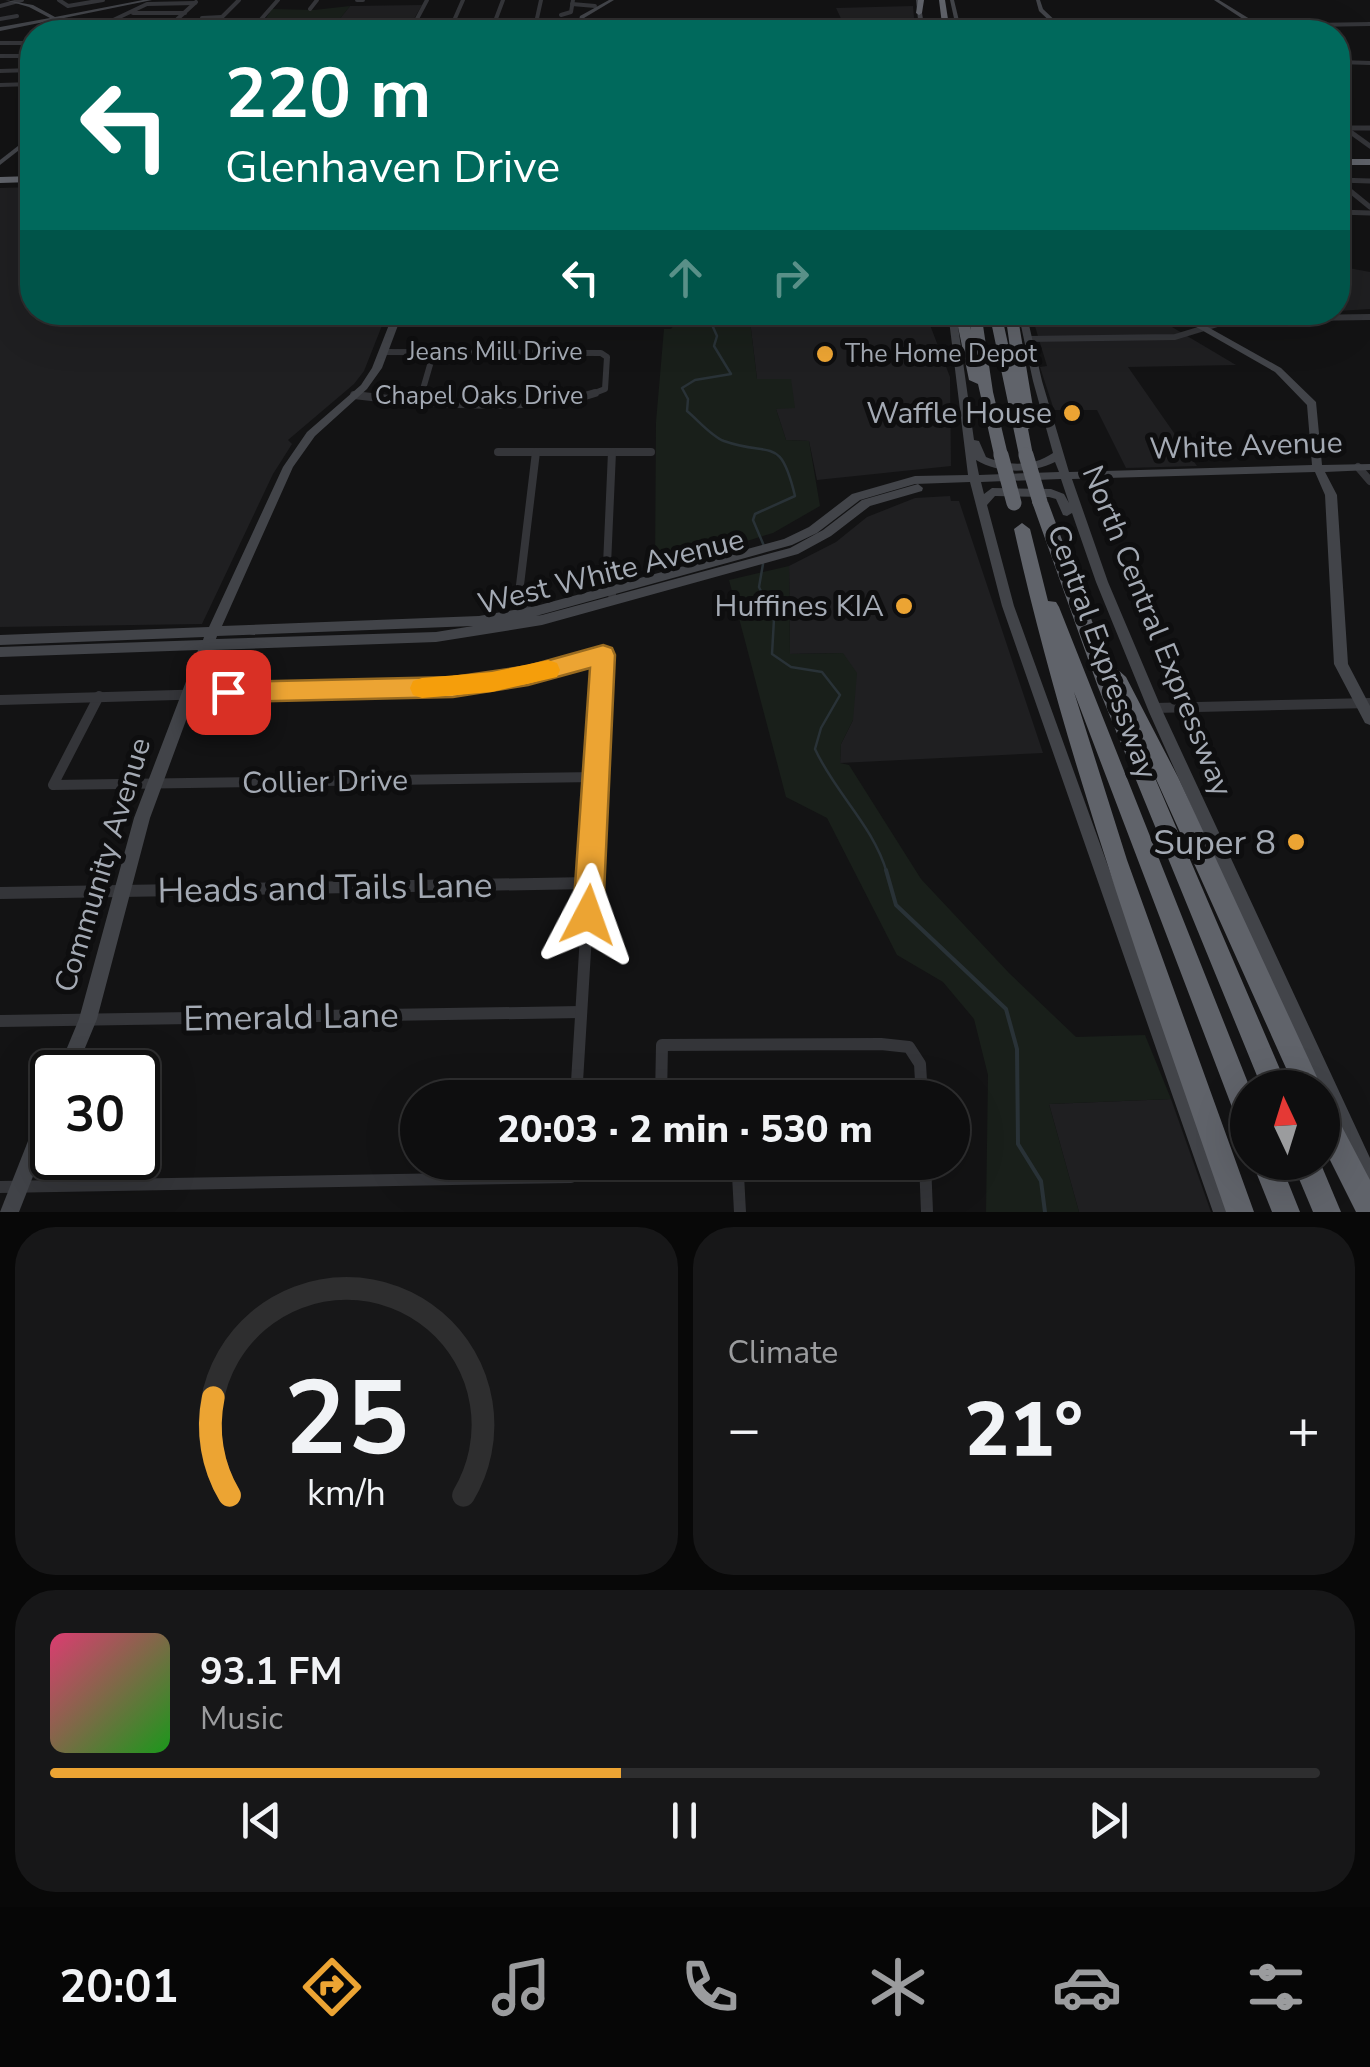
<!DOCTYPE html>
<html lang="en">
<head>
<meta charset="utf-8">
<style>
	body { margin:0; font-family:"Nunito Sans",sans-serif; background:#171718; color:#f1f3f6; height:100vh; display:flex; flex-direction:column; font-size:38px; white-space:nowrap }
	* { box-sizing:border-box; margin:0 }
	p { font-size:32px; color:#9b9c9e }
	.icon { flex:none; width:55px; height:55px; fill:none; stroke:currentColor; stroke-width:2; stroke-linecap:round; stroke-linejoin:round }
	.map { position:relative; height:1212px; overflow:hidden }
	.drawer { display:flex; flex-direction:column; gap:15px; padding:15px; background:#080808; flex:1 }
	.drawer>* { flex:none }
	.hud { position:absolute; left:20px; top:20px; width:1330px; height:305px; border-radius:40px; box-shadow:0 10px 40px #0002,0 0 0 2px #2e2e2f; background:#00695c; color:#fff; overflow:hidden }
	.needle { width:65px; rotate:356deg }
	.fabs { position:absolute; left:1230px; top:1070px; display:grid; gap:20px }
	.fabs a { display:grid; place-items:center; width:110px; height:110px; border-radius:50%; background:#0e0e0f; box-shadow:0 10px 40px #0002,0 0 0 2px #2e2e2f; font-size:50px }
	.speed { position:absolute; left:30px; top:1050px; display:flex; gap:20px; font-size:50px; font-weight:700; text-align:center }
	.speed>* { display:grid; place-content:center; width:130px; height:130px; border-radius:50%; background:#0e0e0f; box-shadow:0 10px 40px #0002,0 0 0 2px #2e2e2f; line-height:1 }
	.speed .limit { border:5px solid #111; border-radius:15px; background:#fff; color:#111 }
	.pin { position:absolute; display:grid; place-items:center; width:85px; height:85px; color:#fff; margin:-42px; border-radius:20px; box-shadow:0 5px 15px #0006 }
	.me { position:absolute; width:110px; margin:-55px; rotate:4deg; stroke-linejoin:round; filter:drop-shadow(0 0 8px #0008) }
	.turn { display:flex; align-items:center; gap:35px; height:210px; padding:0 40px; font-size:45px }
	.turn .icon { width:130px; height:130px; stroke-width:2.5 }
	.turn b { display:block; font-size:70px; line-height:85px }
	.lanes { display:flex; align-items:center; height:95px; padding:0 40px; background:#0003; justify-content:center; gap:50px; direction:ltr }
	.lanes .off { opacity:.35 }
	.big { font-size:75px; font-weight:800; line-height:1.1 }
	.drawer .widget { flex:1; display:flex; flex-direction:column; justify-content:center; gap:15px; min-width:0; padding:0 35px; border-radius:40px; background:#171718 }
	.drawer .dial { align-items:center; gap:0 }
	.dial svg { height:260px; overflow:visible; fill:none; stroke:#2e2e2f; stroke-width:7; stroke-linecap:round; text-anchor:middle }
	.dial text { fill:#f1f3f6; stroke:none }
	.song { display:flex; align-items:center; gap:30px }
	.cover { width:120px; height:120px; border-radius:15px; background:linear-gradient(135deg,hsl(340 70% 55%),hsl(120 70% 35%)) }
	.played { height:10px; border-radius:5px; background:linear-gradient(90deg,#eca433 45%,#2e2e2f 45%) }
	.keys { display:flex; justify-content:space-around; direction:ltr }
	.heat { display:flex; justify-content:space-between; align-items:center; font-size:55px; direction:ltr }
	.drawer .tiles { flex:1; display:grid; gap:15px; grid-template-columns:1fr 1fr }
	.widget:last-child { grid-column:span 2 }
	.trip { position:absolute; left:400px; top:1080px; width:570px; height:100px; border-radius:50px; background:#0e0e0f; box-shadow:0 10px 40px #0002,0 0 0 2px #2e2e2f; font-weight:800; line-height:100px; text-align:center }
	.menu { display:flex; height:160px; justify-content:space-around; align-items:center; background:#060606; color:#9b9c9e }
	.menu .icon { width:70px; height:70px }
	.menu .active { color:#eca433 }
	.menu b { font-size:45px; color:#f1f3f6 }
	.map>svg:first-child { display:block }
	.built { fill:#1f1f21 }
	.green { fill:#191f1a }
	.lines { fill:none; stroke-linecap:round; stroke-linejoin:round }
	.stream-far1 { stroke:#293237; stroke-width:2.5 }
	.stream { stroke:#293237; stroke-width:4 }
	.street-far5 { stroke:#343539; stroke-width:4 }
	.street-far4 { stroke:#343539; stroke-width:5 }
	.street-far3 { stroke:#343539; stroke-width:6 }
	.street-far2 { stroke:#343539; stroke-width:8 }
	.street-far1 { stroke:#343539; stroke-width:10 }
	.street { stroke:#343539; stroke-width:12 }
	.secondary { fill:#424449; fill-rule:evenodd }
	.highway { fill:#60636a; fill-rule:evenodd }
	.highway-bridge { stroke:#60636a; stroke-width:15 }
	.route { fill:#eca433; stroke:#996b21; stroke-width:2.5 }
	.slow { fill:#f59e0b }
	.poi-dot { fill:#eca433; stroke:#0e0e0f; stroke-width:4 }
	.labels { text-anchor:middle; dominant-baseline:central; stroke-width:10; stroke-linejoin:round; paint-order:stroke }
	.far-street-label { font-size:25px; fill:#a4aab4; stroke:#0e0e0f }
	.far-poi-label { font-size:25px; fill:#a4aab4; stroke:#0e0e0f; text-anchor:start }
	.poi-label { font-size:30px; fill:#a4aab4; stroke:#0e0e0f; text-anchor:end }
	.street-label { font-size:30px; fill:#a4aab4; stroke:#0e0e0f }
	.near-poi-label { font-size:35px; fill:#a4aab4; stroke:#0e0e0f; text-anchor:end }
	.near-street-label { font-size:35px; fill:#a4aab4; stroke:#0e0e0f }
</style>
</head>
<body>
<div class="map">
<svg width="1370" height="1212" viewBox="0 0 1370 1212">
	<rect width="100%" height="100%" fill="#131314"/>
	<!-- built -->
	<g class="built">
		<path d="M422 5 407 31H330L350 6Z"/>
		<path d="M913 6 915 29H846L836 8Z"/>
		<path d="M32 187V312L387 313 364 371 354 384 288 440 292 444 273 474 202 624 0 627V188Z"/>
		<path d="M1338 266 1370 272V309L1338 311Z"/>
		<path d="M749 313H936L941 324 930 325 950 377 951 466 817 480 809 441 786 440 776 409 757 379Z"/>
		<path d="M1031 313H1155L1172 327 1236 365 1128 367 1197 466 1126 468 1097 410H1054L1040 367 1047 366Z"/>
		<path d="M950 496 951 501H959L1043 753 840 763 841 744 853 720 842 653 790 654 789 566 836 542 867 517 915 498Z"/>
		<path d="M1171 1099 1211 1212H1079L1049 1104Z"/>
	</g>
	<!-- green -->
	<g class="green">
		<path d="M350 6 330 31 257 32 272 9 314 10Z"/>
		<path d="M683 313H749L757 379H791L795 408 776 409 786 440 809 441 820 506 773 533 655 569 656 422 664 329H671Z"/>
		<path d="M789 566 790 654 843 653 857 673 853 720 841 744 840 763 849 765 921 879 1009 973 1076 1037 1145 1035 1171 1099 1049 1104 1079 1212H986L988 1075 974 1019 943 982 897 955 827 818 786 797 729 580Z"/>
	</g>
	<g class="lines">
		<!-- stream-far1 -->
		<g class="stream-far1">
			<path d="M719 312 713 327 717 336 714 346 731 374 695 380 682 388 688 399 687 411C698 420 711 436 724 441 772 458 780 434 795 496L755 514 753 520 764 546"/>
			<path d="M763 564 759 587 774 619 772 654 791 667 822 672 840 695 821 728 815 749C835 793 873 825 887 873"/>
		</g>
		<!-- stream -->
		<path class="stream" d="M886 870 896 905 1006 1009 1017 1049 1018 1144 1041 1181 1045 1212"/>
		<!-- street-far5 -->
		<g class="street-far5">
			<path d="M59 0 68 6 103 0"/>
			<path d="M357 0H363"/>
			<path d="M572 4 595 6"/>
			<path d="M0 6 22 0"/>
			<path d="M310 9 317 0"/>
			<path d="M133 13H185"/>
			<path d="M561 15 571 12 573 0"/>
			<path d="M202 18 222 17"/>
			<path d="M0 19 17 16"/>
			<path d="M115 23H173L196 2"/>
			<path d="M214 25H256L278 0"/>
			<path d="M1258 26 1370 24"/>
			<path d="M88 32 147 4 195 3"/>
			<path d="M207 32 239 0"/>
			<path d="M410 32 427 0"/>
			<path d="M449 32 463 0"/>
			<path d="M491 32 503 0"/>
			<path d="M534 32 541 0"/>
			<path d="M0 43H32"/>
			<path d="M0 56H32"/>
			<path d="M1338 62 1370 63"/>
			<path d="M0 71 32 70"/>
			<path d="M0 85 32 84"/>
		</g>
		<!-- street-far4 -->
		<g class="street-far4">
			<path d="M1338 123 1370 146"/>
			<path d="M1348 128H1370"/>
			<path d="M1338 180 1370 181"/>
			<path d="M1338 181 1370 207"/>
			<path d="M1338 212 1370 213"/>
		</g>
		<!-- street-far3 -->
		<g class="street-far3">
			<path d="M449 312H541"/>
			<path d="M1027 339 1175 337 1234 319 1370 317"/>
			<path d="M383 352 601 353 607 357 605 389 587 396"/>
			<path d="M354 395 361 396"/>
			<path d="M421 396 434 351"/>
		</g>
		<!-- street-far2 -->
		<g class="street-far2">
			<path d="M354 395C417 403 535 413 595 393"/>
			<path d="M419 402 422 393"/>
			<path d="M498 452H651"/>
			<path d="M612 452 607 565 613 600"/>
			<path d="M1358 467 1370 481"/>
			<path d="M525 606 520 585 536 452"/>
		</g>
		<!-- street-far1 -->
		<g class="street-far1">
			<path d="M525 603 527 613"/>
			<path d="M99 696 53 785 597 777"/>
			<path d="M0 700 453 687 528 676 603 655 590 873"/>
			<path d="M1154 708 1370 703"/>
		</g>
		<!-- street -->
		<g class="street">
			<path d="M0 893 590 883"/>
			<path d="M0 1021 581 1012"/>
			<path d="M576 1098 590 870"/>
			<path d="M661 1098 662 1045 881 1044 909 1047 920 1064 922 1098"/>
			<path d="M662 1162 672 1175H925"/>
			<path d="M925 1162 927 1212"/>
			<path d="M738 1175 740 1212"/>
			<path d="M0 1187 571 1177 572 1162"/>
		</g>
		<!-- secondary -->
		<g class="secondary">
			<path d="M5 0 33 5 55 17 143 0H152L59 19 77 28 175 32H76L54 20 0 31V27L50 18 29 7Z"/>
			<path d="M609 0H614L584 18 581 30 919 29 916 0H920L925 32H444L576 30 580 16Z"/>
			<path d="M950 0H954L961 29 1057 28 1039 11 1036 0H1040L1043 9 1063 28 1252 25 1214 0H1219L1271 32H1265L1257 28 1065 31 1063 32 1060 31 957 32Z"/>
			<path d="M32 135V140L0 165V160Z"/>
			<path d="M394 312H403L382 368 367 389 315 436 293 467 222 626 479 616 536 606 784 539 809 527 852 494 915 476 968 475 948 312H956L974 440 979 441 986 457C1007 466 1033 467 1053 453L1033 381 1018 312H1026L1042 381 1069 472 1312 465 1307 405 1275 372 1170 312H1181L1281 368 1316 402 1322 465 1370 464V470L1325 472 1337 495 1348 664 1370 706V725L1365 723 1334 664 1325 495 1315 472 1072 479 1108 582 1163 712 1370 1158V1190L1363 1187 1322 1099V1088H1317L1149 712 1096 582 1072 513 1067 516 1063 515 1056 499 1049 497 995 496 987 505 1014 606 1233 1212H1213L1002 606 970 482 915 484 860 500 817 533 792 545 536 616 518 619 542 615 790 548 823 530 862 500 918 484 923 488 922 491 870 506 831 536 798 554 542 625 436 642 212 650 150 818 97 1019 75 1072H57L79 1019 134 818 198 650 0 657V647L203 640 204 637 0 645V635L209 627 283 467 307 432 361 385 372 368ZM976 460C999 474 1031 474 1055 462L1059 472 979 475ZM1061 479 1069 503 1064 494 1051 489 992 488 984 494 981 482ZM473 626 436 632 216 639 217 636Z"/>
			<path d="M52 1096V1128L19 1212H0L45 1098Z"/>
		</g>
		<!-- highway -->
		<g class="highway">
			<path d="M918 0H924L922 13 919 15 916 13Z"/>
			<path d="M939 0H945L950 32H943Z"/>
			<rect x="1338" y="159" width="32" height="6"/>
			<path d="M32 176V182L0 183V177Z"/>
			<path d="M955 312H967L971 330 969 312H981L993 392 1008 455 1006 458H996L994 455 978 384 969 380Z"/>
			<path d="M989 312H1001L1012 362 1005 312H1017L1036 425 1028 429 1033 455 1031 458H1021L1019 455Z"/>
			<path d="M1040 497 1048 502 1106 659 1126 677 1178 777 1322 1088H1295L1143 750 1288 1088H1262L1098 687 1032 502Z"/>
			<path d="M1022 523 1030 529 1048 601 1056 602 1059 607 1250 1088H1248V1128L1239 1124 1235 1115 1074 692 1127 860 1254 1212H1226C1148 986 1066 762 1014 529Z"/>
			<path d="M1322 1102 1331 1106 1370 1180V1212H1356L1322 1144Z"/>
			<path d="M1252 1162H1280L1300 1212H1272Z"/>
			<path d="M1292 1162H1320L1341 1212H1313Z"/>
		</g>
		<!-- highway-bridge -->
		<g class="highway-bridge">
			<path d="M1001 455 1014 503"/>
			<path d="M1026 455 1040 502"/>
		</g>
	</g>
	<!-- route -->
	<path class="route" d="M603 645 612 648 615 655 603 915 599 926 588 930 577 926 573 915 590 668 528 685 453 697 228 702 219 699 216 692 219 685 228 682 453 677 528 666Z"/>
	<!-- slow -->
	<path class="slow" d="M548 660 557 663 560 670 557 677 492 692 422 698 413 695 410 688 413 681 422 678 492 672Z"/>
	<!-- markers -->
	<g class="poi-dot">
		<circle cx="825" cy="354" r="10"/>
		<circle cx="1072" cy="413" r="10"/>
		<circle cx="904" cy="606" r="10"/>
		<circle cx="1296" cy="842" r="10"/>
	</g>
	<g class="labels">
		<!-- far-street labels -->
		<g class="far-street-label">
			<text x="495" y="352">Jeans Mill Drive</text>
			<text x="479" y="396">Chapel Oaks Drive</text>
		</g>
		<!-- far-poi labels -->
		<g class="far-poi-label">
			<text x="845" y="354">The Home Depot</text>
		</g>
		<!-- poi labels -->
		<g class="poi-label">
			<text x="1052" y="413">Waffle House</text>
			<text x="884" y="606">Huffines KIA</text>
		</g>
		<!-- street labels -->
		<g class="street-label">
			<text transform="translate(1246 446) rotate(-2)">White Avenue</text>
			<text transform="translate(611 572) rotate(-14)">West White Avenue</text>
			<text transform="translate(1157 631) rotate(68)">North Central Expressway</text>
			<text transform="translate(1102 652) rotate(70)">Central Expressway</text>
			<text transform="translate(325 782) rotate(-1)">Collier Drive</text>
			<text transform="translate(103 865) rotate(-73)">Community Avenue</text>
		</g>
		<!-- near-poi labels -->
		<g class="near-poi-label">
			<text x="1276" y="842">Super 8</text>
		</g>
		<!-- near-street labels -->
		<g class="near-street-label">
			<text transform="translate(325 888) rotate(-1)">Heads and Tails Lane</text>
			<text transform="translate(291 1017) rotate(-1)">Emerald Lane</text>
		</g>
	</g>
</svg>
<div class="fabs">
<a><svg class="needle" viewBox="-14 -14 28 28"><path d="M0-13l5 13h-10z" fill="#e53935"/><path d="M0 13l5-13h-10z" fill="#9b9c9e"/></svg></a>
</div>
<div class="speed"><div class="limit">30</div></div>
<div class="pin" style="left:228px;top:692px;background:#d93025"><svg class="icon" aria-label="arrive" viewBox="0 0 24 24"><path d="M6 21V4h12l-3 4 3 4H6"/></svg></div>
<svg class="me" style="left:588px;top:915px" viewBox="-20 -20 40 40"><path d="M0-17L14 15 0 8-14 15z" fill="#eca433" stroke="#fff" stroke-width="4"/></svg>
<div class="trip">20:03 · 2 min · 530 m</div>
<div class="hud">
<div class="turn"><svg class="icon" aria-label="left" viewBox="0 0 24 24"><path d="M17 20v-9H6M10 6l-5 5 5 5"/></svg><div><b>220 m</b>Glenhaven Drive</div></div>
<div class="lanes"><svg class="icon" aria-label="left" viewBox="0 0 24 24"><path d="M17 20v-9H6M10 6l-5 5 5 5"/></svg><svg class="icon off" aria-label="ahead" viewBox="0 0 24 24"><path d="M12 20V5M6 11l6-6 6 6"/></svg><svg class="icon off" aria-label="right" viewBox="0 0 24 24"><path d="M7 20v-9h11M14 6l5 5-5 5"/></svg></div>
</div>
</div>
<section class="drawer">
<div class="tiles">
<div class="widget dial"><svg viewBox="0 0 100 80">
<path d="M14 69A42 42 0 1 1 86 69"/>
<path d="M14 69A42 42 0 0 1 9 39" stroke="#eca433"/>
<text x="50" y="56" font-size="32" font-weight="700">25</text>
<text x="50" y="72" font-size="11">km/h</text>
</svg></div>
<div class="widget"><p>Climate</p>
<div class="heat"><a>−</a><b class="big">21°</b><a>+</a></div>
</div>
<div class="widget">
<div class="song"><i class="cover"></i><div><b>93.1 FM</b><p>Music</p></div></div>
<div class="played"></div>
<div class="keys"><svg class="icon" aria-label="previous" viewBox="0 0 24 24"><path d="M18 5L8 12l10 7zM5 5v14"/></svg><svg class="icon" aria-label="pause" viewBox="0 0 24 24"><path d="M8 5v14M16 5v14"/></svg><svg class="icon" aria-label="next" viewBox="0 0 24 24"><path d="M6 5l10 7-10 7zM19 5v14"/></svg></div>
</div>
</div>
</section>
<nav class="menu">
<b>20:01</b>
<svg class="icon active" aria-label="directions" viewBox="0 0 24 24"><path d="M12 3l9 9-9 9-9-9zM9 14v-3h6M13 9l2 2-2 2"/></svg>
<svg class="icon" aria-label="music" viewBox="0 0 24 24"><path d="M9 18V5l10-2v13"/><circle cx="6" cy="18" r="3"/><circle cx="16" cy="16" r="3"/></svg>
<svg class="icon" aria-label="phone" viewBox="0 0 24 24"><path d="M5 4h4l2 5-3 2q2 4 5 5l2-3 5 2v4C11 20 4 13 5 4z"/></svg>
<svg class="icon" aria-label="climate" viewBox="0 0 24 24"><path d="M12 3v18M4 7l16 10M4 17L20 7"/></svg>
<svg class="icon" aria-label="car" viewBox="0 0 24 24"><path d="M5 17H2v-5l4-1 3-4h7l3 4 3 1v5h-3M9 17h6M6 11h13"/><circle cx="7" cy="17" r="2"/><circle cx="17" cy="17" r="2"/></svg>
<svg class="icon" aria-label="filters" viewBox="0 0 24 24"><path d="M4 7h16M4 17h16"/><circle cx="9" cy="7" r="2"/><circle cx="15" cy="17" r="2"/></svg>
</nav>
</body>
</html>
